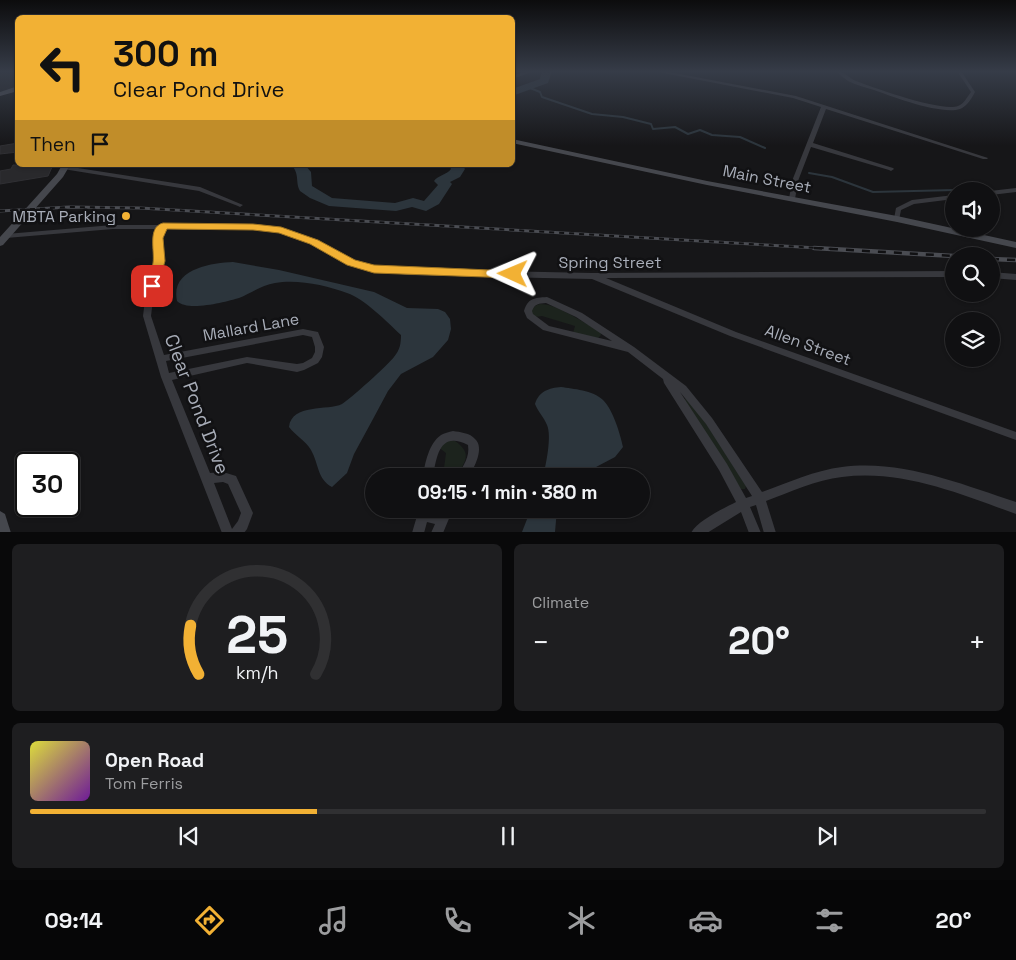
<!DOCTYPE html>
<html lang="en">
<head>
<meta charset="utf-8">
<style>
	body { margin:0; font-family:"Space Grotesk",sans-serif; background:#1e1e20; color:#f1f3f6; height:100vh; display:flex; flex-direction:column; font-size:19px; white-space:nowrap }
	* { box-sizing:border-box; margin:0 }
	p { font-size:16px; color:#9c9d9f }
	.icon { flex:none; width:28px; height:28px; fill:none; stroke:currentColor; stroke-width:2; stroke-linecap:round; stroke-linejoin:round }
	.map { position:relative; height:532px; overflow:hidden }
	.panel { display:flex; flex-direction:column; gap:12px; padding:12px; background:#09090a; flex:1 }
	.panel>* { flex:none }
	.top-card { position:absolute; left:15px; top:15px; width:500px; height:152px; border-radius:8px; box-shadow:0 1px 4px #0004,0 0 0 1px #303032; background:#f2b134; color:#111; overflow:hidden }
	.controls { position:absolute; left:945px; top:182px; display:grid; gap:10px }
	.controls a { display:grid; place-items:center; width:55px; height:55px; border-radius:50%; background:#101012; box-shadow:0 1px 4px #0004,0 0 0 1px #303032; font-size:25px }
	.speed { position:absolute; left:15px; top:452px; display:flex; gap:10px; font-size:25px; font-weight:700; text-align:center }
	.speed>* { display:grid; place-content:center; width:65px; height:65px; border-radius:50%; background:#101012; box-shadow:0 1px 4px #0004,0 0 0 1px #303032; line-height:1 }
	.speed .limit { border:2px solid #111; border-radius:8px; background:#fff; color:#111 }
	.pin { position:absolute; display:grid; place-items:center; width:42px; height:42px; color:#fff; margin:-21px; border-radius:10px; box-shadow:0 2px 8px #0006 }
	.me { position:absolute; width:55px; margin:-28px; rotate:271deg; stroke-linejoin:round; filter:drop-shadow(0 0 4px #0008) }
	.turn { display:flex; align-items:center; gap:18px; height:105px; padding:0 15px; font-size:22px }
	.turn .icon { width:65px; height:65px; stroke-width:2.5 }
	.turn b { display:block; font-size:35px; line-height:42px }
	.then { display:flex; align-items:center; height:48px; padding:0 15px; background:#0003; gap:10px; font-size:19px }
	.big { font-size:38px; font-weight:700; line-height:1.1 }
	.panel .card { flex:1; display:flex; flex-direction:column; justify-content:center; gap:8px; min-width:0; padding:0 18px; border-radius:8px; background:#1e1e20 }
	.panel .dial { align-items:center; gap:0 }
	.dial svg { height:130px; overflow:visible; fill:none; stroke:#303032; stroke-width:7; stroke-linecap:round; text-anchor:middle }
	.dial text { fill:#f1f3f6; stroke:none }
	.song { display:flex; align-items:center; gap:15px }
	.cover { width:60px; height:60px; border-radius:8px; background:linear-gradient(135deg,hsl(60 70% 55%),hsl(280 70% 35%)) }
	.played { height:5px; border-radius:2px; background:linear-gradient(90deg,#f2b134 30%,#303032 30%) }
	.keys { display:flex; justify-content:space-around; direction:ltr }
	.heat { display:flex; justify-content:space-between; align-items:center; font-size:28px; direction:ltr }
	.panel .tiles { flex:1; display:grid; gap:12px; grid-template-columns:1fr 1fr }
	.card:last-child { grid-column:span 2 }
	.trip { position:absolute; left:365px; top:468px; width:285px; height:50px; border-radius:25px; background:#101012; box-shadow:0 1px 4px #0004,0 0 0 1px #303032; font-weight:700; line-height:50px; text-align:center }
	.menu { display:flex; height:80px; justify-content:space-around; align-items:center; background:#060607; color:#9c9d9f }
	.menu .icon { width:35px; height:35px }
	.menu .current { color:#f2b134 }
	.menu b { font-size:22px; color:#f1f3f6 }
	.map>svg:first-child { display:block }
	.built { fill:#222225 }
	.green { fill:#1c231d }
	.water { fill:#2c353c }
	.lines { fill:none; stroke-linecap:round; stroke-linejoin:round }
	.stream { stroke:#2c353c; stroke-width:2 }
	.river { fill:#2c353c; fill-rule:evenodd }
	.building { fill:#29292c; stroke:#303034 }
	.street { fill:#37383d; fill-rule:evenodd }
	.secondary { fill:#45474d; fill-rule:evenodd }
	.primary { fill:#53555c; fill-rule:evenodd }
	.rail-far1-casing { stroke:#4a4c52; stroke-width:3 }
	.rail-casing { stroke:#4a4c52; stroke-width:4.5 }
	.rail-far1 { stroke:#111113; stroke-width:2; stroke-dasharray:5; stroke-linecap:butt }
	.rail { stroke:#111113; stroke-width:2.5; stroke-dasharray:8; stroke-linecap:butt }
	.route { fill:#f2b134; stroke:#9d7322 }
	.poi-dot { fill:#f2b134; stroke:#111113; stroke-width:2 }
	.labels { text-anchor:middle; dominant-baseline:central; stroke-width:5; stroke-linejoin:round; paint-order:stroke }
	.street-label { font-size:16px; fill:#a8adb8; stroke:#111113 }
	.poi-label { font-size:16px; fill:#a8adb8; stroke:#111113; text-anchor:end }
	.near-street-label { font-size:19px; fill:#a8adb8; stroke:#111113 }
</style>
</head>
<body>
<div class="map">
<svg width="1016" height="533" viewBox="0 0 1016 533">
	<rect width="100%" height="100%" fill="#161618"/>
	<!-- built -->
	<path class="built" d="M0 71H17V87L0 92Z"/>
	<!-- green -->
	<g class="green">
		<path d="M540 304C558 304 583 323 600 331L601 335 598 338 573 333 575 326 542 316 535 317 531 315C531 308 534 306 540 304Z"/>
		<path d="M686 399 700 414 746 486 745 489H741L682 400Z"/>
		<path d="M447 441H455C473 454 465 461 457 476H443L446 453 437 446Z"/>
	</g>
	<!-- water -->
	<g class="water">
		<path d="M233 262 279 270 374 292 407 308 438 309 445 312 450 319 451 329 448 340 433 357 401 374 388 391 373 419 354 454 347 473 332 487C317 479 319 464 311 450 306 441 295 435 289 427 292 403 328 411 342 404 348 401 390 363 394 357 400 350 401 343 401 335 387 322 365 299 347 293 326 285 297 279 275 283 262 285 251 293 239 298 226 302 187 312 177 301 170 269 211 263 233 262Z"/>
		<path d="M561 387C573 389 593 390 603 400 613 410 620 433 623 447L615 457 579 476H543C546 465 552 436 547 425 544 417 538 412 535 404 539 391 549 388 561 387Z"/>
		<path d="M531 509H557L555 532H522Z"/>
	</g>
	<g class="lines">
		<!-- stream -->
		<g class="stream">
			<path d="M530 88 540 92 542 97 592 114 623 117 651 124 653 129 675 127 688 134 700 130 712 135 740 137 765 148"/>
			<path d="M809 173 832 177 873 192 955 190"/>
		</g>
		<!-- river -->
		<g class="river">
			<path d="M542 71H552L548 83 512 96V89L540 79Z"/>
			<path d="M292 165H305L311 172 312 186 332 198 395 203 413 198 424 201 438 185 434 181C438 175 447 175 451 169L449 165H462L465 169 460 177 450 182 452 184 439 204 426 211 412 207 396 211 329 206 310 198 300 191C295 182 300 176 292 165Z"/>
		</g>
	</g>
	<!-- building -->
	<g class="building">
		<path d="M18 143V152L0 154V146Z"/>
		<path d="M13 165H34L33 167 53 165 48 176 0 184V171L11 169Z"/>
	</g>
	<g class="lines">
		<!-- street -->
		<g class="street">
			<path d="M527 71H535L512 79V76Z"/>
			<path d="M653 71H664L796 96 988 158 987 159H983L826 109 813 143 893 168 894 169 891 171 889 170 811 147 798 181 795 199 792 201 790 200 789 199 792 181 821 107 793 98Z"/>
			<path d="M836 71C844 71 849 78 856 81 875 88 941 112 958 106 964 104 967 97 971 92L957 71H961L975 92C972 98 967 106 960 109 941 115 893 97 874 90 865 87 856 85 848 81 844 78 840 75 836 71Z"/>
			<path d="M1006 71H1016V73Z"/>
			<path d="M65 166 200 187 243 205 240 207 238 206 199 191 63 169V167Z"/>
			<path d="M1016 188V192L991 195 990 191Z"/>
			<path d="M954 195V199L914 204 901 210 899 220H895L894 219 896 208 912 200Z"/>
			<path d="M163 224 166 225 269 226 304 235 362 264 406 269 592 273 954 271V277L606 278 736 332 1016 432V440L730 336 592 279 406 275 357 268 300 239 269 230 165 229 162 238 163 261 153 300 151 316 164 355 303 329 318 332 324 347 322 357 318 363 304 370 297 372 247 363 172 380 210 473 223 472 236 476 253 513 247 529 244 533H222L161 377 143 316 145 300 155 261 154 238 158 229H113L6 238 2 236 6 234 113 225H160ZM303 335 312 337 315 347V352L312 358 303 363 297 364 247 357 169 373 166 361ZM223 482 228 484 241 513 238 521 232 529 214 483Z"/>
			<path d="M991 272 1016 274V280L991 278Z"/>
			<path d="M547 297 582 313 634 347 686 386 712 418 762 492C787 483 816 470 842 467 901 459 961 484 1016 502V514C961 494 901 469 842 477 816 480 790 492 766 501L776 533H764L756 505 750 507 761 533H749L741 512 707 533H691C697 521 724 508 736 502L719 470 664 383 663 379 628 352 543 330 527 318 524 311C528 298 534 298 547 297ZM546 303 576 317 612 341 549 326 533 314 532 311C535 303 539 304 546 303ZM680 392 706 424 752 496 746 498 727 464Z"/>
			<path d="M453 431C460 432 470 433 475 439 485 448 474 468 469 476H458C463 465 470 458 468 445 440 431 437 455 433 476H423C425 463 429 443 441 435 444 433 449 432 453 431Z"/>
			<path d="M419 509H431L430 511 439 514 441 509H453L443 533H431L435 524 427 522 424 533H412Z"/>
		</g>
		<!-- secondary -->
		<g class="secondary">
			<path d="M512 139 707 181 897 216 1016 242V248L897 222 707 185 512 143Z"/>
			<path d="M62 165H70L63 177 3 245 0 246V237L57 174Z"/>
			<path d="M0 511 5 514 11 533H0Z"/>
		</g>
		<!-- primary -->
		<path class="primary" d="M15 87H18V91L0 96V92Z"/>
		<!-- rail-far1 casing -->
		<g class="rail-far1-casing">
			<path id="rail-far1" d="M0 211 69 207 140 208 835 249"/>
		</g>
		<!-- rail casing -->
		<g class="rail-casing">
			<g id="rail">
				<path d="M814 248 954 256"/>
				<path d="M991 259 1016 260"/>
			</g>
		</g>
		<!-- rail-far1 -->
		<use href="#rail-far1" class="rail-far1"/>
		<!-- rail -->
		<use href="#rail" class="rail"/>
	</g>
	<!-- sky -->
	<linearGradient id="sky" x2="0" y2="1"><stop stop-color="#0c0c0d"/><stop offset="0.49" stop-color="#363c48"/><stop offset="1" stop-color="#363c48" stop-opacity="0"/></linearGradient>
	<rect width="1016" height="146" fill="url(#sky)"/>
	<!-- route -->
	<path class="route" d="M163 223 253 224 281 227 318 240 355 260 374 265 513 271 519 274 513 278 374 273 347 265 310 244 279 233 253 230 167 229 163 238 165 261 158 286 152 290 147 286C149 278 152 270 153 263 155 251 147 227 163 223Z"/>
	<!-- markers -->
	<circle class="poi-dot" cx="126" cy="216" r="5"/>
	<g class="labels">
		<!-- street labels -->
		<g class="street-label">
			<text transform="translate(767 179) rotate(11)">Main Street</text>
			<text x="610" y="262">Spring Street</text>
			<text transform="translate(251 327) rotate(-10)">Mallard Lane</text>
			<text transform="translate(808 345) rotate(20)">Allen Street</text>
		</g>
		<!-- poi labels -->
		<g class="poi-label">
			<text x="116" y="216">MBTA Parking</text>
		</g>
		<!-- near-street labels -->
		<g class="near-street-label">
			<text transform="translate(197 404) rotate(69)">Clear Pond Drive</text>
		</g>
	</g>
</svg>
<div class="controls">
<a><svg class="icon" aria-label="sound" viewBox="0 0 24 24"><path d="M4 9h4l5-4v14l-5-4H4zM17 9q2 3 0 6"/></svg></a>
<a><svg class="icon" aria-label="search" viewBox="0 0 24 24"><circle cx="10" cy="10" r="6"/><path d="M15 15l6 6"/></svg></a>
<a><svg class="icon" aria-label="layers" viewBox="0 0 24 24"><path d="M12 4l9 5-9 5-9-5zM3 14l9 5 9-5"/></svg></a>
</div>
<div class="speed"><div class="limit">30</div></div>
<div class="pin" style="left:152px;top:286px;background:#d93025"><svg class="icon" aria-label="arrive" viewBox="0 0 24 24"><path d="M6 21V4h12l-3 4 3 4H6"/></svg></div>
<svg class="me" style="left:513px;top:274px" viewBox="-20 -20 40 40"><path d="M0-17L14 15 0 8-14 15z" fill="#f2b134" stroke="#fff" stroke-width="4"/></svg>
<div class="trip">09:15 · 1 min · 380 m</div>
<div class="top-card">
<div class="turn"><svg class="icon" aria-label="left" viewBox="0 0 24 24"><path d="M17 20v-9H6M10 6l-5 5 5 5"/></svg><div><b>300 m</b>Clear Pond Drive</div></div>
<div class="then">Then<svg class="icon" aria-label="arrive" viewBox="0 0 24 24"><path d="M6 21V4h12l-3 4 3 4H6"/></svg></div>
</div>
</div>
<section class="panel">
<div class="tiles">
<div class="card dial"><svg viewBox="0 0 100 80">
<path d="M14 69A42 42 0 1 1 86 69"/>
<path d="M14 69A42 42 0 0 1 9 39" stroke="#f2b134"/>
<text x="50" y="56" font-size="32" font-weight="700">25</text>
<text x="50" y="72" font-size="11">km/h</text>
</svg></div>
<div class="card"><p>Climate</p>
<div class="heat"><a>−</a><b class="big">20°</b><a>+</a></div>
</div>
<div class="card">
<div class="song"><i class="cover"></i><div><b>Open Road</b><p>Tom Ferris</p></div></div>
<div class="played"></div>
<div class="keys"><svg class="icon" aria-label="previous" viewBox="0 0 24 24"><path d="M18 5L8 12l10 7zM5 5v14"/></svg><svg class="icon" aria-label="pause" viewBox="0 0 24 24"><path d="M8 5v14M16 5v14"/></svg><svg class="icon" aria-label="next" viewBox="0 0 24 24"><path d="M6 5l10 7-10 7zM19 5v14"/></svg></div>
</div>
</div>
</section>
<nav class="menu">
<b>09:14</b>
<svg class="icon current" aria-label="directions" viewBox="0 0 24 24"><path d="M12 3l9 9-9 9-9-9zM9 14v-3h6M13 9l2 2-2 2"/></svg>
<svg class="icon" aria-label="music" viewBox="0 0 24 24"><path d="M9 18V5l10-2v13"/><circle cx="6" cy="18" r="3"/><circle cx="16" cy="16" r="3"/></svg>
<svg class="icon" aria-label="phone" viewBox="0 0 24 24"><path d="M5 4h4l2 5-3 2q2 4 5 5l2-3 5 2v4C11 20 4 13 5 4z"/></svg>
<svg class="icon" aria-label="climate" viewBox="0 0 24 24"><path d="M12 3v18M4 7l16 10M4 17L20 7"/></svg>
<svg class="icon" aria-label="car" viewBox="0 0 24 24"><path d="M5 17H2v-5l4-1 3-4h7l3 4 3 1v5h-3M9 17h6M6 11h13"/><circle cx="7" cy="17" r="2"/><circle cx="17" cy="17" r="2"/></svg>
<svg class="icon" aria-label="filters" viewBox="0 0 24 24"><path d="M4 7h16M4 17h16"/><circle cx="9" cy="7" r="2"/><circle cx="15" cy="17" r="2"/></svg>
<b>20°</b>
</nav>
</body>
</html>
